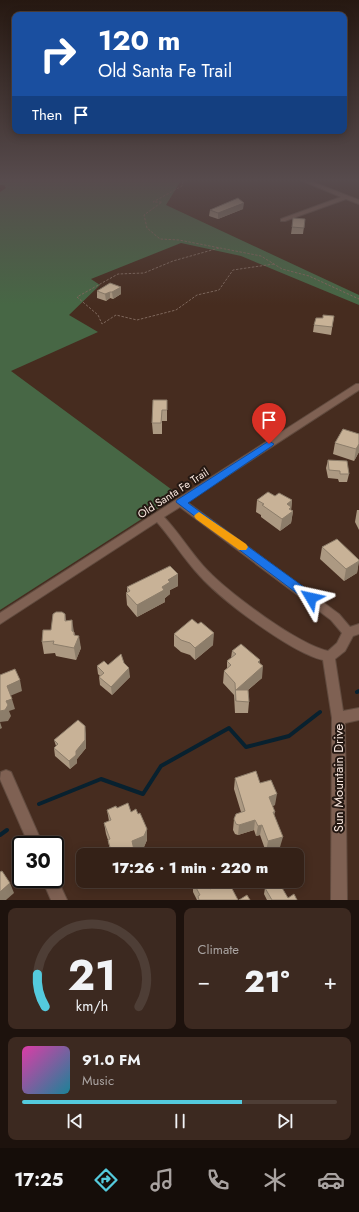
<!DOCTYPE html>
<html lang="en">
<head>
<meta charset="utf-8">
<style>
	body { margin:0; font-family:Jost,sans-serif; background:#3c2920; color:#f1f3f6; height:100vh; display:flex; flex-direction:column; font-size:15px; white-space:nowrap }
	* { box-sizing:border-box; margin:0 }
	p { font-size:13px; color:#a9a3a1 }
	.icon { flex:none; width:22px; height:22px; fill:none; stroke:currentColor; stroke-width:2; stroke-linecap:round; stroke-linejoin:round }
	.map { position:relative; height:900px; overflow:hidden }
	.panel { display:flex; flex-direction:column; gap:8px; padding:8px; background:#1d120d; flex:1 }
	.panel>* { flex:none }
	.banner { position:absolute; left:12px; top:12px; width:335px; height:122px; border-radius:8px; box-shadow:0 2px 10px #0003,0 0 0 1px #4e3e36; background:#1a4fa0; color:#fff; overflow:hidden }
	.speed { position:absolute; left:12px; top:836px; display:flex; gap:8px; font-size:20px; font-weight:700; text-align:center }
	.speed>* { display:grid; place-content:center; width:52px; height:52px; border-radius:50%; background:#342117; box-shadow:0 2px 10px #0003,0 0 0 1px #4e3e36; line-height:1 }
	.speed .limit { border:2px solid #111; border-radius:6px; background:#fff; color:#111 }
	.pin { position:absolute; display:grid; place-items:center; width:34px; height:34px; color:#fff; margin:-41px -17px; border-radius:50% 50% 50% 0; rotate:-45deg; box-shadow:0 0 4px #0007 }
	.pin .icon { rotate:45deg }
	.me { position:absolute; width:44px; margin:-22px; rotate:306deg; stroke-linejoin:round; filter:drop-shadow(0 0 3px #0008) }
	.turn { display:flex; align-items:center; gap:14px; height:84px; padding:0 20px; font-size:18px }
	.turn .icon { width:52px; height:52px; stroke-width:2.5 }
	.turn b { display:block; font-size:28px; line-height:34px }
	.then { display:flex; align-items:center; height:38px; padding:0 20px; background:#0003; gap:8px; font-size:15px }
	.big { font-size:30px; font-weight:800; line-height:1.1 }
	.panel .widget { flex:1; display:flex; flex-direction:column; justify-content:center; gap:6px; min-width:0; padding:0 14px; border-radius:8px; background:#3c2920 }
	.panel .dial { align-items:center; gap:0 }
	.dial svg { height:104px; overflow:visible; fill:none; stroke:#4e3e36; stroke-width:7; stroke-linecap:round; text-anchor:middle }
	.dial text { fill:#f1f3f6; stroke:none }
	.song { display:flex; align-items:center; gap:12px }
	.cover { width:48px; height:48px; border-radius:6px; background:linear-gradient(135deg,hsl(320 70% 55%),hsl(190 70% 35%)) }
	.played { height:4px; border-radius:2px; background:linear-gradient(90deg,#54cadd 70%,#4e3e36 70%) }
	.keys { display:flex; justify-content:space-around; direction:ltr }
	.heat { display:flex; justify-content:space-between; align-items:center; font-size:22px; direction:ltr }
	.panel .tiles { flex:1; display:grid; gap:8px; grid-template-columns:1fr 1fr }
	.widget:last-child { grid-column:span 2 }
	.trip { position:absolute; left:76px; top:848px; width:228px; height:40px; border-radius:8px; background:#342117; box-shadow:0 2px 10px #0003,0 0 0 1px #4e3e36; font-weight:800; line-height:40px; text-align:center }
	.tab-bar { display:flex; height:64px; justify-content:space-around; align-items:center; background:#150d09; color:#a9a3a1 }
	.tab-bar .icon { width:28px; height:28px }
	.tab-bar .on { color:#54cadd }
	.tab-bar b { font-size:18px; color:#f1f3f6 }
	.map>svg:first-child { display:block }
	.green { fill:#476745 }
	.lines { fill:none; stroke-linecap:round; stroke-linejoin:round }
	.stream { stroke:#08212f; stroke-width:4 }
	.minor-casing { stroke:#614b3f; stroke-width:2 }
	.path { stroke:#7e675b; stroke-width:1; stroke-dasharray:2.5 1.5; stroke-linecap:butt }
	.minor { fill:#7f6153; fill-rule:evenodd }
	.wall { fill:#ac9982 }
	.shaded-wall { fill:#8c7d6a }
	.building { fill:#c8b297; stroke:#8c7d6a }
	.route { fill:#1a73e8; stroke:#114b97 }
	.slow { fill:#f59e0b }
	.labels { text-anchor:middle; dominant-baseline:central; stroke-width:4; stroke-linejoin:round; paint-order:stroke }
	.street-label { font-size:11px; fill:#f9e7df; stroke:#241812 }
	.near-street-label { font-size:13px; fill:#f9e7df; stroke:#241812 }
</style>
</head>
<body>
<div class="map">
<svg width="359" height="900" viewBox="0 0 359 900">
	<rect width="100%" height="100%" fill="#462c1f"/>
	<!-- green -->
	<path class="green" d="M0 179H182L166 205 359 295V305L241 256 181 243 91 279 100 285 69 315 98 332 11 371 179 495 0 610V192L6 188 4 185H0Z"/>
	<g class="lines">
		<!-- stream -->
		<g class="stream">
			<path d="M357 692 359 691"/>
			<path d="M39 804 101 779 143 794 161 766 229 728 246 747 289 736 320 712"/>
			<path d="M0 835 7 830"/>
		</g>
		<!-- minor casing -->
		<g class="minor-casing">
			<g id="minor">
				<path d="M298 179H305L359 200V204L346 199 285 221H281V219L341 197Z"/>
				<path d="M356 384H359V390L187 502 339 614 350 627 359 624V634L353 636 345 651 335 659 343 711 359 708V720L345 723 347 900H331L332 718 323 660C292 653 221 600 199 575 184 559 172 539 157 522L0 624V613ZM180 507 331 620 342 633 337 643 328 651C297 644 229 593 207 570 191 553 180 534 164 517Z"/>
				<path d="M6 770 11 772 43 845H29L0 779 1 772Z"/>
				<path d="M55 873V874L67 900H51L42 879H55Z"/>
			</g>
		</g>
		<!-- path -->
		<g class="path">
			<path d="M186 179 183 181 182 186 153 202H162L144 215 147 228 160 239 179 240 261 256 282 269 309 276 359 299"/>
			<path d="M219 248 173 261 144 273 118 274 77 297 98 315 102 324 116 315 137 320 176 310 197 295 219 290 233 270 274 264"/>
		</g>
		<!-- minor -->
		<use href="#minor" class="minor"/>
	</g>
	<!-- wall -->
	<g class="wall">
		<path d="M243 209 218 219 209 216 210 210Z"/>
		<path d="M305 219 303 234H291L292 227Z"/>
		<path d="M121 287V294L113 299 110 298 106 301 97 298V291Z"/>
		<path d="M334 316 331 335 313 332 314 325 323 318Z"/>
		<path d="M167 400V421H162V434H153L152 423Z"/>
		<path d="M343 429 359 452 354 461 333 454 335 443Z"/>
		<path d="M328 460 349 474 347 482H339L338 479 328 478 326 468Z"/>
		<path d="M275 496 292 500 291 510 293 511 291 523 280 531 261 517V515L256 512 257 500Z"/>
		<path d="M357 510H359V530L355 522Z"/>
		<path d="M322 547 359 560 357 573 344 581 320 559Z"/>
		<path d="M178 586 170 590V594L165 598V602L137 617 127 605 126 593 127 592V587Z"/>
		<path d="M65 614 66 621 74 632 75 635 81 648 76 660 56 656 55 653 44 654 42 642 51 630Z"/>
		<path d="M174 634 213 645 195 660 190 655 181 652 174 646Z"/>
		<path d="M232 651 260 663 262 678 248 690 249 702 248 713H235L234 695 223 683 224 671 227 669V661L231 658Z"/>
		<path d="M124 663 130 677 112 695 100 685 99 677 100 676 98 674 97 666Z"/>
		<path d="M86 734V748L77 759V763L70 769 55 756 54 748 56 746 54 740Z"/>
		<path d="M235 778 260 783 275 805 272 806 275 812 274 815 280 847 266 852 260 835 256 836 254 830 238 835 235 834 233 830 234 819 241 812 234 789Z"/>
		<path d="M117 808 131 812 147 840 144 847 135 851H110L108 840 106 834 104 823 109 821 107 810Z"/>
		<path d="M193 882 210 889 238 900H197L193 892Z"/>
		<path d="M265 888 288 898 297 900H267L264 894Z"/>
	</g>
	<!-- shaded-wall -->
	<g class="shaded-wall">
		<path d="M244 203 243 209 218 219V213Z"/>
		<path d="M121 287V294L113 299 112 292Z"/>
		<path d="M110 292V298L106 301 105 294Z"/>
		<path d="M359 444V452L354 461 356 449Z"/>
		<path d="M292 500 291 512 293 511 291 523 280 531 282 519 287 504Z"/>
		<path d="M359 561 357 573 344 581 346 569Z"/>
		<path d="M178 574V586L170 590V594L165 598V602L137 617V605L162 587 168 580Z"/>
		<path d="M72 620 74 632 72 631Z"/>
		<path d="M74 632 76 644 79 636 81 648 76 660 74 648Z"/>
		<path d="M214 633 213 645 195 660V648Z"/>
		<path d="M260 660 259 669 263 666 262 678 235 701 236 690 258 662Z"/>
		<path d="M129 668 130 677 112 695 111 687Z"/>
		<path d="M20 680 22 691 10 696 7 686Z"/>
		<path d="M12 699 15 709 9 711 11 716 8 721 0 722 2 728 0 729V711L6 701Z"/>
		<path d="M85 726 86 734V748L77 759V763L70 769 69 761 76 751Z"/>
		<path d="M277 794 275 805 267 808 269 797Z"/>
		<path d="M255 820 254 830 238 835 239 825Z"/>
		<path d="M262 825 260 835 256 836 258 826Z"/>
		<path d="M147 829V840L144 847 135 851V855H124L132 841Z"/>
		<path d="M283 837 280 847 266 852 268 841Z"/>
		<path d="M10 883 14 893 6 900H0V892Z"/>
	</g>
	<!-- building -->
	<g class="building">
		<path d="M238 198 244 203 218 213 210 210Z"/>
		<path d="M293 218 305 219 304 228 292 227Z"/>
		<path d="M110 283 121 287 112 292H110L105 294 97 291Z"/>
		<path d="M323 315 334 316 332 327 314 325 316 318H323Z"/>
		<path d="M153 400H167V410H162L161 423H152Z"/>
		<path d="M343 429 359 434V444L356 449 335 443Z"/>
		<path d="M328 460 347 461 349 474H340V471L329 470Z"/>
		<path d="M268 492 275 496 279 493 292 500 287 504 291 507 289 509 293 511 282 519 262 505 264 504 257 500Z"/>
		<path d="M337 539 359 560V561L346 569 322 547Z"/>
		<path d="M170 566 178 574 168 580 170 582 162 587 164 590 137 605 126 593 130 591 127 587Z"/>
		<path d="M56 612H62L65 614V621L72 620V631L74 632V635L79 636 74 648 53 644 54 641 42 642 43 630H51L53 614Z"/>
		<path d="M192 619 198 624 201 622 214 633 195 648 190 643 181 640 174 634Z"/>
		<path d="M241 644 260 660 258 662 263 666 236 690H248L249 702 236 701 235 683 224 671 231 665 227 661 236 654 232 651Z"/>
		<path d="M121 654 124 663 129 668 111 687 99 677 104 673 97 666 104 661 108 665Z"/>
		<path d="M15 669 20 680 7 686 12 699 6 701 8 705 5 710 0 711V675Z"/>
		<path d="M78 720 85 726V740L76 751V755L69 761 54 748 58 744 54 740Z"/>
		<path d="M256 771 260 783 271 780 277 794 269 797 275 812H273L283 837 268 841 262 825 258 826 255 820 239 825 236 824 234 819 236 814 245 811 235 778Z"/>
		<path d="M128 803 131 812 136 809 138 814 140 813 147 829 144 836 132 841 134 850 124 854V855H105L104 854 111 851 108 840 110 839 104 823 111 820 107 810 116 806 117 808Z"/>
		<path d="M2 871 10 883 0 892V872Z"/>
		<path d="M195 881H206L210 889 224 881H228L238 900H199L198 896 200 895 193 882Z"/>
		<path d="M276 881H278L288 898 294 894 297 900H272L265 888Z"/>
		<path d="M247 895 250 900H239Z"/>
	</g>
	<!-- sky -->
	<linearGradient id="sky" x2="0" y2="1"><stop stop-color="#261811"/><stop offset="0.59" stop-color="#574b4d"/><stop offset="1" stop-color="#574b4d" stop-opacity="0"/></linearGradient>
	<rect width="359" height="305" fill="url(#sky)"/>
	<!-- route -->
	<path class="route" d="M269 441 274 444 272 446 188 503 315 595 317 598 315 601 311 602 307 601 176 502 177 500Z"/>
	<!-- slow -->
	<path class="slow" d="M199 512 246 544 248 547 246 550H239L196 519 194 516 196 514Z"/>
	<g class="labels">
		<!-- street labels -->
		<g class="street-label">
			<text transform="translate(173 493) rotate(-33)">Old Santa Fe Trail</text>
		</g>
		<!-- near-street labels -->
		<g class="near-street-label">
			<text transform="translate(338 778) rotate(-90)">Sun Mountain Drive</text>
		</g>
	</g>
</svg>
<div class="speed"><div class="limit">30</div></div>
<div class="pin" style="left:269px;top:444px;background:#d93025"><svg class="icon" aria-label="arrive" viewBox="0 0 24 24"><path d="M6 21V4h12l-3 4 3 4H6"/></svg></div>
<svg class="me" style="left:311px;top:598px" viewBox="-20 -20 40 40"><path d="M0-17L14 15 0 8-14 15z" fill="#1a73e8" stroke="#fff" stroke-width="4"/></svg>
<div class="trip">17:26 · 1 min · 220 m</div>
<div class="banner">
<div class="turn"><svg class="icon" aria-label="right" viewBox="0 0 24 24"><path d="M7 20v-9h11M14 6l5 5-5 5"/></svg><div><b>120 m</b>Old Santa Fe Trail</div></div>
<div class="then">Then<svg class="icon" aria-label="arrive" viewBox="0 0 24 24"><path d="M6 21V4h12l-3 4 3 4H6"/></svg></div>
</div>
</div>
<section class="panel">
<div class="tiles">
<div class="widget dial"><svg viewBox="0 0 100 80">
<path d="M14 69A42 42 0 1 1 86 69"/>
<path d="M14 69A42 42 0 0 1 8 44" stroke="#54cadd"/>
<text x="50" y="56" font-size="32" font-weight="700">21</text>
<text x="50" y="72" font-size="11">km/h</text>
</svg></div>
<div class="widget"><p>Climate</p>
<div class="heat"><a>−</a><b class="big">21°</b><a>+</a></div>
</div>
<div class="widget">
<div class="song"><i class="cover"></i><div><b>91.0 FM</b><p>Music</p></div></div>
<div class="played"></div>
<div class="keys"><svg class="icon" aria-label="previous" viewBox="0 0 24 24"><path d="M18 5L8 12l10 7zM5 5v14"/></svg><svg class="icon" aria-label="pause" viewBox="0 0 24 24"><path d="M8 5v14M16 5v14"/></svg><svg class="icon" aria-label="next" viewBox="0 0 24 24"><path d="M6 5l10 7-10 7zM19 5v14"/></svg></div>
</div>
</div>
</section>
<nav class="tab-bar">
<b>17:25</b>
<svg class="icon on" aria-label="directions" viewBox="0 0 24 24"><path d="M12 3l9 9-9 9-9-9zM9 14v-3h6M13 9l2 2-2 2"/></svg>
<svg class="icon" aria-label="music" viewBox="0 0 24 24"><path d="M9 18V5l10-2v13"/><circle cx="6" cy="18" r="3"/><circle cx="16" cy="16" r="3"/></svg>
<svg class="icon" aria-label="phone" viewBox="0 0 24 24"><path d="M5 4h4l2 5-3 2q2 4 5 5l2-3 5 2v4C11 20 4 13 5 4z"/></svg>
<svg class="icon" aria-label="climate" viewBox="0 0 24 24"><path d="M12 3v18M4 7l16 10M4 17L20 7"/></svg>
<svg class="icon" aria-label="car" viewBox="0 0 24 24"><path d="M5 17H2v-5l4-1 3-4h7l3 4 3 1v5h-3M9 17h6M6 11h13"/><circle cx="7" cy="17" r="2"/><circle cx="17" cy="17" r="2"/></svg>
</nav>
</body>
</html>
